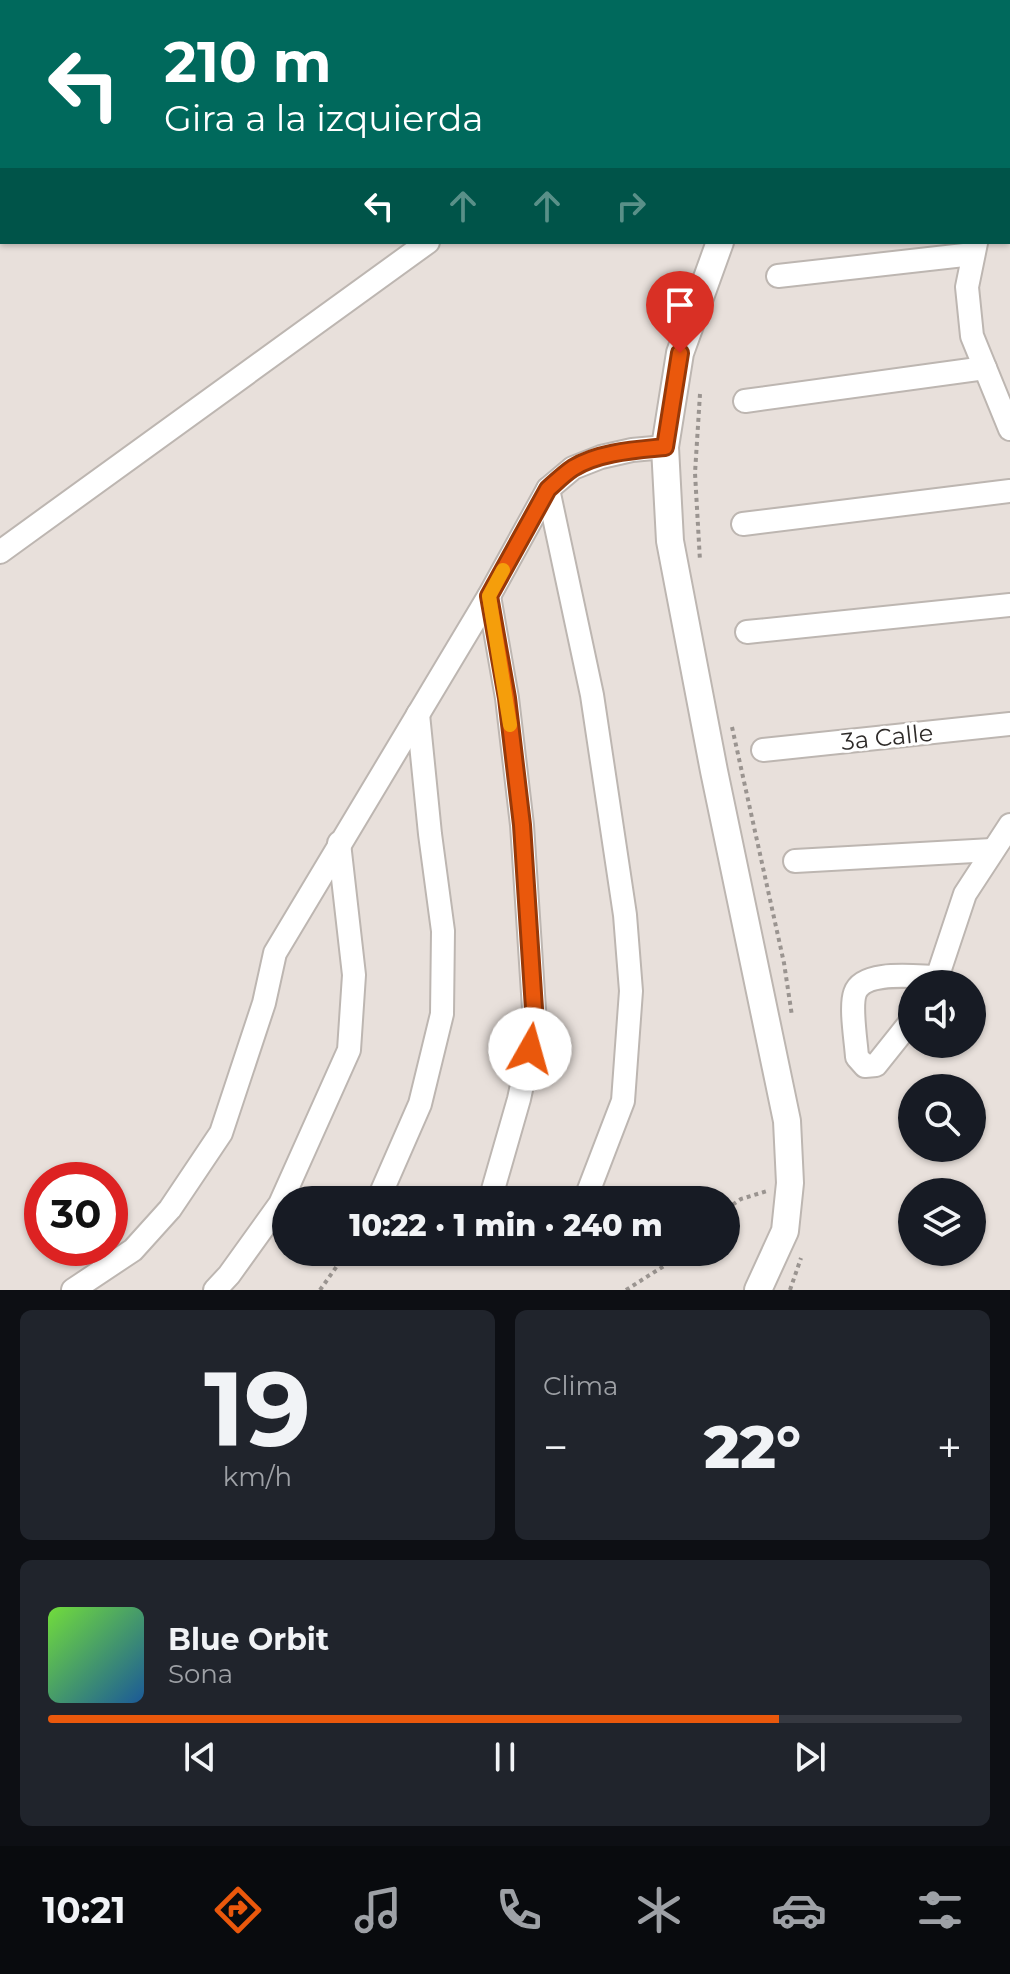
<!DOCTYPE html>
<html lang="es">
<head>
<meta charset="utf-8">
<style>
	body { margin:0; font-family:Montserrat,sans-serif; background:#20242c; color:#f1f3f6; height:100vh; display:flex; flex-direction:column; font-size:30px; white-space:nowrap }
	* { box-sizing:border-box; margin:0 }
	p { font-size:26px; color:#9ea1a6 }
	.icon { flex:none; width:44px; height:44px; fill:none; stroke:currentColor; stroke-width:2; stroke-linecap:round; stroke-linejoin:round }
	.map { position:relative; height:1290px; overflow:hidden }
	.side { display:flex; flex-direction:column; gap:20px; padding:20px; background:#0d0f14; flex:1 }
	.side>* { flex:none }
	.top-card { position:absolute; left:0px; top:0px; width:1010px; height:244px; box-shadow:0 2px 6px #0004; background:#00695c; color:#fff; overflow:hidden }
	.tools { position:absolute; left:898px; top:970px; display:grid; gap:16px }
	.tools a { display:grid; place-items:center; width:88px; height:88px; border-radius:50%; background:#171b24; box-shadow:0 2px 6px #0004; font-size:40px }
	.speed { position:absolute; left:24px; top:1162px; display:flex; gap:16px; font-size:40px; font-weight:700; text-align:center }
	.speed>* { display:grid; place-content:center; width:104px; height:104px; border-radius:50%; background:#171b24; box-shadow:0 2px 6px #0004; line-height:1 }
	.speed .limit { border:12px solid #d22; background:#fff; color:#111 }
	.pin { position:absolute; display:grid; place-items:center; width:68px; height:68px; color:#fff; margin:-82px -34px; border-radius:50% 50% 50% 0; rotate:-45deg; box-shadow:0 0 8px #0007 }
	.pin .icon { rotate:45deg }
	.me { position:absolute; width:88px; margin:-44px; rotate:7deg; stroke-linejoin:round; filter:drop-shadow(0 0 6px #0008) }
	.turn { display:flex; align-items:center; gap:28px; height:168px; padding:0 32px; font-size:36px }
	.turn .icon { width:104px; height:104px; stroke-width:2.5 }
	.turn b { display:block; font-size:56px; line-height:68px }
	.lanes { display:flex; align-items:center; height:76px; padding:0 32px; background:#0003; justify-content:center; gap:40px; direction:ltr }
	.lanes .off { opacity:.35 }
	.big { font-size:60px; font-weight:800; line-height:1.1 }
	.side .tile { flex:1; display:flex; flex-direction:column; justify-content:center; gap:12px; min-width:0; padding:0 28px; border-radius:12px; background:#20242c }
	.side .dial { align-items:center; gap:0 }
	.dial b { font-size:104px; line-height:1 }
	.song { display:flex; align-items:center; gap:24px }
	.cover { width:96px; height:96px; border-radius:12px; background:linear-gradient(135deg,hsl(100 70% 55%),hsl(210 70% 35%)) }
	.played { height:8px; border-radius:4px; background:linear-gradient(90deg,#ea580c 80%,#363941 80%) }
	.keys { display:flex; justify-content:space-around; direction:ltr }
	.heat { display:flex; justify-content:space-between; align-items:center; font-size:44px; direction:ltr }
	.side .tiles { flex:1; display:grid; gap:20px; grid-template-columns:1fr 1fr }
	.tile:last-child { grid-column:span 2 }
	.trip { position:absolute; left:272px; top:1186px; width:468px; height:80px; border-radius:40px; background:#171b24; box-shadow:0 2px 6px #0004; font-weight:800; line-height:80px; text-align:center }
	.tab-bar { display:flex; height:128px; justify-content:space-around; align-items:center; background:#090b0e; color:#9ea1a6 }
	.tab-bar .icon { width:56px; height:56px }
	.tab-bar .on { color:#ea580c }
	.tab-bar b { font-size:36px; color:#f1f3f6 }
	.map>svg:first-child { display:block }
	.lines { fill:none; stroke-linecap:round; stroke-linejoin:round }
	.service-casing { stroke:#bdb6b1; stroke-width:15 }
	.minor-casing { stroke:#bdb6b1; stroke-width:26 }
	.tertiary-casing { stroke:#bdb6b1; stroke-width:30 }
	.path { stroke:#9a9490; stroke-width:4; stroke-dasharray:4 4; stroke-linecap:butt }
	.service { stroke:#fff; stroke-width:11 }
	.minor { stroke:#fff; stroke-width:22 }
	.tertiary { stroke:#fff; stroke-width:26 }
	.route-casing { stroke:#983908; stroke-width:20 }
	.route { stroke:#ea580c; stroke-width:14 }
	.slow { stroke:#f59e0b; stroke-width:14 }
	.labels { text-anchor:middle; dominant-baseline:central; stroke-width:6; stroke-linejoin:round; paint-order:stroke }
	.street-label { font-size:24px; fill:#2e2b29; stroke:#fff }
</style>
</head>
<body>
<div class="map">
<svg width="1010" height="1290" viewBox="0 0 1010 1290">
	<rect width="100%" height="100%" fill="#e8e0db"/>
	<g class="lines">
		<!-- service casing -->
		<g class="service-casing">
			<path id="service" d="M968 2 969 0"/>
		</g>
		<!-- minor casing -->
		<g class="minor-casing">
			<g id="minor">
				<path d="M679 2 682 0"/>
				<path d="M1008 63 1010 65"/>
				<path d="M1008 133H1010"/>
				<path d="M1008 163 1010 159"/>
				<path d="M976 243 967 287 972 336 1010 429"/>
				<path d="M778 276 973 254"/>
				<path d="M745 401 985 368"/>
				<path d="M548 489 592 695 625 915 631 991 623 1101 585 1200"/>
				<path d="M743 524 1010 491"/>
				<path d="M0 552 428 242"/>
				<path d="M489 596 507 698 522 825 535 1024 519 1099 490 1200"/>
				<path d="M747 632 1010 605"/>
				<path d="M763 750 1010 724"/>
				<path d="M795 861 992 850"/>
				<path d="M935 984 965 894 1010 825"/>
				<path d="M912 1020 876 1065 865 1066 857 1057C856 1041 850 1007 855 993 863 969 917 977 938 977"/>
				<path d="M378 1200 420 1104 442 1014 443 931 430 834 418 714"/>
				<path d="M73 1290 133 1250 170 1209 221 1133 264 1003 275 953 489 596 548 489 573 468 601 457 632 450 665 447"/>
				<path d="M215 1290 229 1275 280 1204 349 1050 354 975 339 843"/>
			</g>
		</g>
		<!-- tertiary casing -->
		<g class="tertiary-casing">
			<g id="tertiary">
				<path d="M727 0 731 2"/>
				<path d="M839 0 842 2"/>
				<path d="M795 2 798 0"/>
				<path d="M720 242 680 353 665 447 670 541 714 771 787 1121 790 1183 785 1231 758 1290"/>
			</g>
		</g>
		<!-- path -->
		<g class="path">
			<path d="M700 394 695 473 700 561"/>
			<path d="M732 727 784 963 792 1016"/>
			<path d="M726 1209 741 1199 767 1191"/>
			<path d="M320 1290 347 1252"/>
			<path d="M626 1290 686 1252"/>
			<path d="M790 1290 801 1258"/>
		</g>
		<!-- service -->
		<use href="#service" class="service"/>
		<!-- minor -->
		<use href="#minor" class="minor"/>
		<!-- tertiary -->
		<use href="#tertiary" class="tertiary"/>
	</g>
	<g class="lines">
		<!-- route casing -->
		<g class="route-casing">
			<path id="route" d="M530 1049 535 1024 522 825 507 698 489 596 548 489C556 482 564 474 573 468 599 452 635 450 665 447L680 353"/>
		</g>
		<!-- route -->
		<use href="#route" class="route"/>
		<!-- slow -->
		<path class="slow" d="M503 570 489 596 510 725"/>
	</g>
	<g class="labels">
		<!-- street labels -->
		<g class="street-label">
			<text transform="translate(887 737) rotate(-6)">3a Calle</text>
		</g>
	</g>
</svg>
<div class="tools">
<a><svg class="icon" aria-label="sound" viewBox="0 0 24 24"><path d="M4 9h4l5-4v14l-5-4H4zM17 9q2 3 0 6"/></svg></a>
<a><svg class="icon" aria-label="search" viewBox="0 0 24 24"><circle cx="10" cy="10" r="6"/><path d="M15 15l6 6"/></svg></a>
<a><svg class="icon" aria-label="layers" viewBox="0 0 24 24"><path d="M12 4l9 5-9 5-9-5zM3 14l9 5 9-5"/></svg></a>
</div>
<div class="speed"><div class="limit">30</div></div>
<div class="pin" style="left:680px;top:353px;background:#d93025"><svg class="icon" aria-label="arrive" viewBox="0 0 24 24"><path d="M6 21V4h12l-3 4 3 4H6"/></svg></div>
<svg class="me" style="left:530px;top:1049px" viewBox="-20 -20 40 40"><circle r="19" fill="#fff"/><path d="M0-13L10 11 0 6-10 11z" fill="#ea580c"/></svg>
<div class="trip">10:22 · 1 min · 240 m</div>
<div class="top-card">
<div class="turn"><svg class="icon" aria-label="left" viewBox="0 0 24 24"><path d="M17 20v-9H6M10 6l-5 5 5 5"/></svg><div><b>210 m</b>Gira a la izquierda</div></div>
<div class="lanes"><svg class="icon" aria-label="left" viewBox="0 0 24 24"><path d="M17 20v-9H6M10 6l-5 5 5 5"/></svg><svg class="icon off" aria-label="ahead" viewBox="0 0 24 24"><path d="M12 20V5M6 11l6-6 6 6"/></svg><svg class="icon off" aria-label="ahead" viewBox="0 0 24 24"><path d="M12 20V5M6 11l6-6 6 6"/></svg><svg class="icon off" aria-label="right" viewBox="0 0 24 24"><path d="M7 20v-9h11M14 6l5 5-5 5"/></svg></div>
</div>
</div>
<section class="side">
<div class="tiles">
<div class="tile dial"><b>19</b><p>km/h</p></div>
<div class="tile"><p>Clima</p>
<div class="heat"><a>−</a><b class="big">22°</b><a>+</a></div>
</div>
<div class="tile">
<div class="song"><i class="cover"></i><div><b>Blue Orbit</b><p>Sona</p></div></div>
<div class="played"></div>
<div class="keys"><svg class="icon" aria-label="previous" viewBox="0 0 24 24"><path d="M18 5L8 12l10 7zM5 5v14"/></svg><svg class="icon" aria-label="pause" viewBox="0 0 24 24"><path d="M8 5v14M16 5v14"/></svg><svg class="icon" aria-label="next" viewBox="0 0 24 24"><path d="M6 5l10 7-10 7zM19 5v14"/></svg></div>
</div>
</div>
</section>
<nav class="tab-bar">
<b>10:21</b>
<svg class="icon on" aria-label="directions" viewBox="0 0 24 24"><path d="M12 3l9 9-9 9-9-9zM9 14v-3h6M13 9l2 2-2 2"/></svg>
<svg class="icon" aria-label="music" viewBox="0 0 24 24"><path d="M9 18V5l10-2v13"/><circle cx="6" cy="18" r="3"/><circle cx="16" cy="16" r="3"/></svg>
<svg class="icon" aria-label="phone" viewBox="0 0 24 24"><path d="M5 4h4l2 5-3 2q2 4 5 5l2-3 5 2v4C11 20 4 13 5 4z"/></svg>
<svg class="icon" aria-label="climate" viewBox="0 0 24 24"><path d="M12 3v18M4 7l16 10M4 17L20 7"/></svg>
<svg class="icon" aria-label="car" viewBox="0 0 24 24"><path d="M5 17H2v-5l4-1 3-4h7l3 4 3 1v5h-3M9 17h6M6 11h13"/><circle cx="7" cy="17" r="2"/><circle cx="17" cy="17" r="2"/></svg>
<svg class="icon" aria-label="filters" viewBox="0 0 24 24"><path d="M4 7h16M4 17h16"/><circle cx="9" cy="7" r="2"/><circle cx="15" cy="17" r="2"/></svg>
</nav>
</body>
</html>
